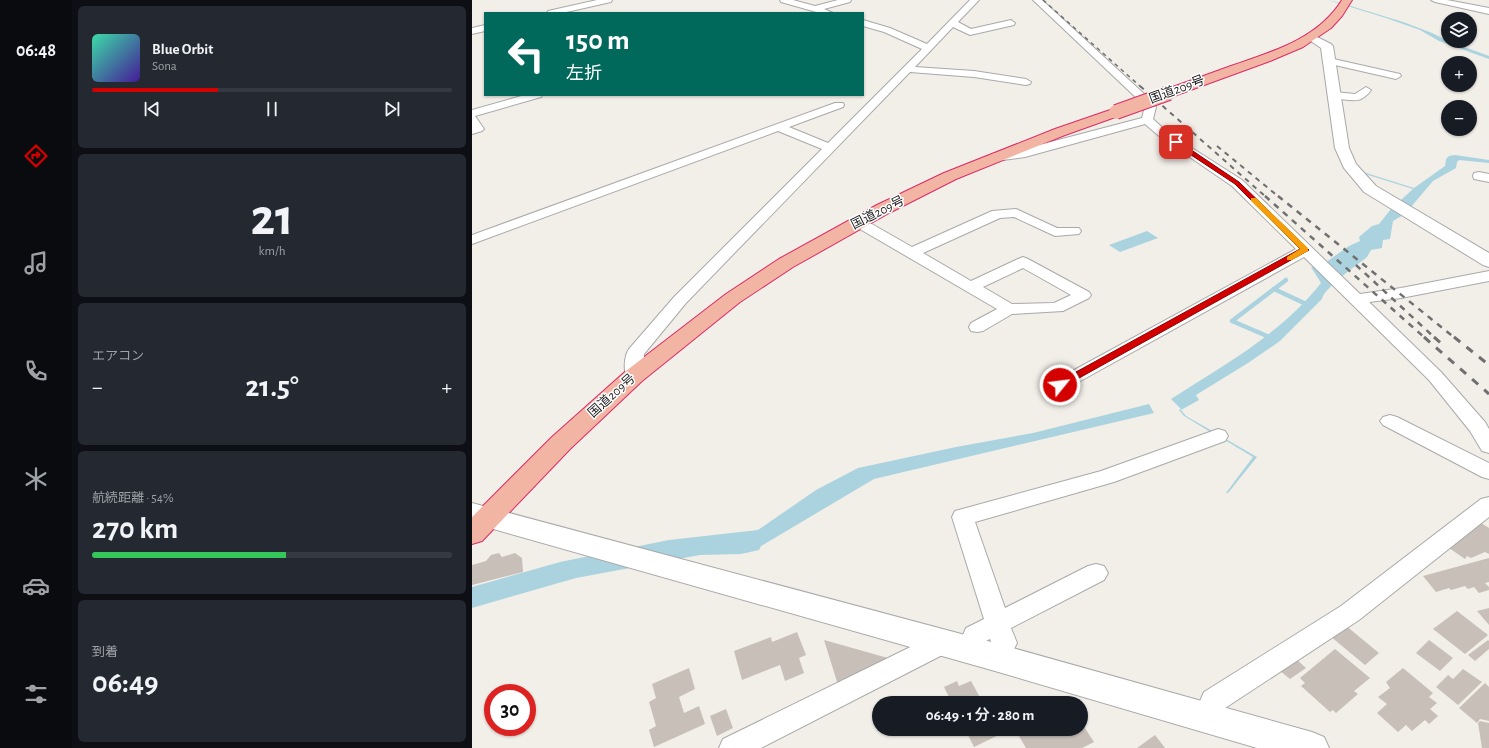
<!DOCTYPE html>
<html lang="ja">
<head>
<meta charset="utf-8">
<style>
	body { margin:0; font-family:"Alegreya Sans","Noto Sans JP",sans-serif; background:#242831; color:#f1f3f6; height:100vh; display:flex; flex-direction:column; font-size:15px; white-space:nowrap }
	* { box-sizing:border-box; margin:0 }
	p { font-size:13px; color:#9ea1a6 }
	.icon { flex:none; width:22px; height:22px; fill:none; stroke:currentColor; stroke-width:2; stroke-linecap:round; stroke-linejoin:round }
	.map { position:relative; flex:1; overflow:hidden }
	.side { display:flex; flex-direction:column; gap:6px; padding:6px; background:#0d0f14; width:400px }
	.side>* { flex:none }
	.guide { position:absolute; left:12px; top:12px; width:380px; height:84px; border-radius:0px; box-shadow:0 1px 3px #0004; background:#00695c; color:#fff; overflow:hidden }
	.tools { position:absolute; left:969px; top:12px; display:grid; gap:8px }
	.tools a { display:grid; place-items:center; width:36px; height:36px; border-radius:50%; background:#171b24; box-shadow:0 1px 3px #0004; font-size:20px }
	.speed { position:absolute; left:12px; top:684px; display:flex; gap:8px; font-size:20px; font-weight:700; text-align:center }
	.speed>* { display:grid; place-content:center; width:52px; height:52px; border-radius:50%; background:#171b24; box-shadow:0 1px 3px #0004; line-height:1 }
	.speed .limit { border:6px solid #d22; background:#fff; color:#111 }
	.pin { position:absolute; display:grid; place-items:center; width:34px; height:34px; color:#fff; margin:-17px; border-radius:8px; box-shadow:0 2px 6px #0006 }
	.me { position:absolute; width:44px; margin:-22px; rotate:61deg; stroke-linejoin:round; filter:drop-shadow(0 0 3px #0008) }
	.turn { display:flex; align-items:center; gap:14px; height:84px; padding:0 16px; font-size:18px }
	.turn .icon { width:52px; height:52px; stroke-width:2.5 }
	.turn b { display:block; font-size:28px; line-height:34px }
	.big { font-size:30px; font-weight:600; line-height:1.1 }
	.side .card { flex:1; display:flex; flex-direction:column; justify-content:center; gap:6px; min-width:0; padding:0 14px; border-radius:6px; background:#242831 }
	.side .dial { align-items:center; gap:0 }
	.dial b { font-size:52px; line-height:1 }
	.song { display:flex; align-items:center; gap:12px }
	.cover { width:48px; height:48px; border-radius:6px; background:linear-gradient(135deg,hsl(160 70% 55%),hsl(260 70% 35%)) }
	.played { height:4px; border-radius:2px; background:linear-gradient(90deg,#d40000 35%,#363941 35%) }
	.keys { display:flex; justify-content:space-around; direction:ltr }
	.heat { display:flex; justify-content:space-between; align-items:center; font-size:22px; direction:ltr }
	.charge { height:6px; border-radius:3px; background:linear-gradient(90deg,#34c759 54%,#363941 0) }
	.trip { position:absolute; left:400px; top:696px; width:216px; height:40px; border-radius:20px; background:#171b24; box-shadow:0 1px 3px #0004; font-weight:600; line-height:40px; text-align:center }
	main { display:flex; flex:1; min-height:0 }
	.tabs { display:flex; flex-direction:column; width:72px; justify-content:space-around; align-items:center; background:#090b0e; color:#9ea1a6 }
	.tabs .icon { width:28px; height:28px }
	.tabs .on { color:#d40000 }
	.tabs b { font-size:18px; color:#f1f3f6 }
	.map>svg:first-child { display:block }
	.water { fill:#aad3df }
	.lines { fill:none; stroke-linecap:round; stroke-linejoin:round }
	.stream { stroke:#aad3df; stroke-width:4.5 }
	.building { fill:#c7bfb8 }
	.minor-casing { stroke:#a9a9a9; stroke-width:2 }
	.tertiary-casing { stroke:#a9a9a9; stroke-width:2 }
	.trunk-casing { stroke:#dc2a67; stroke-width:2 }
	.minor { fill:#fff; fill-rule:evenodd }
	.tertiary { fill:#fff; fill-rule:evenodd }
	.trunk { fill:#f2b4a3; fill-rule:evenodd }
	.rail-far3 { stroke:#707070; stroke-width:1.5; stroke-dasharray:4 4; stroke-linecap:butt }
	.rail-far2 { stroke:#707070; stroke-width:2; stroke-dasharray:5 5; stroke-linecap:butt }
	.rail-far1 { stroke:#707070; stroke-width:2.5; stroke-dasharray:6 6; stroke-linecap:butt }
	.rail { stroke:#707070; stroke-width:3; stroke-dasharray:8 8; stroke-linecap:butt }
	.trunk-bridge-casing { stroke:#dc2a67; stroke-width:16; stroke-linecap:butt }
	.trunk-bridge { stroke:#f2b4a3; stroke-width:14 }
	.route { fill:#d40000; stroke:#8a0000 }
	.slow { fill:#f59e0b }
	.labels { text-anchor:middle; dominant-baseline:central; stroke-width:3; stroke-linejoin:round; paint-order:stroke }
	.far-street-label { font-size:13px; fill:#222; stroke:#fff }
</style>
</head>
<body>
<main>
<nav class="tabs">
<b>06:48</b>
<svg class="icon on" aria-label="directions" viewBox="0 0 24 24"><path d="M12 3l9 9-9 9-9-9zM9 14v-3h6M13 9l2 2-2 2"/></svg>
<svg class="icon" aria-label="music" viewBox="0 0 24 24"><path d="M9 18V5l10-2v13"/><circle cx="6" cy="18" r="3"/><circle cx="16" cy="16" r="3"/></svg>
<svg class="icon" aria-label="phone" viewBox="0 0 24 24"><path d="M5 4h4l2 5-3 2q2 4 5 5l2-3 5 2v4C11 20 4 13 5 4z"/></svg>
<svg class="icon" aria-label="climate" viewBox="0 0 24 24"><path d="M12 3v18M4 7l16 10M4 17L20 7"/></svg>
<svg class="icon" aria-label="car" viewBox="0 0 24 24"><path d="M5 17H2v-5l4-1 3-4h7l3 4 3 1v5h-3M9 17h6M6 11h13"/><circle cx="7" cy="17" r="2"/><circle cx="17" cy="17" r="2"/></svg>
<svg class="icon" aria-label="filters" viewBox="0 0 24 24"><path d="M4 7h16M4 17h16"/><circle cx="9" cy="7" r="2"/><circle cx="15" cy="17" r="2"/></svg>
</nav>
<section class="side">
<div class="card">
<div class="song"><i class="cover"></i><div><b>Blue Orbit</b><p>Sona</p></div></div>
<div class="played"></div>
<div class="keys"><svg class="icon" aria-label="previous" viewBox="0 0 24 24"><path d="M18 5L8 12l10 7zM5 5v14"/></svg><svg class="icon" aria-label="pause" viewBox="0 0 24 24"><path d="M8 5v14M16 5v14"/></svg><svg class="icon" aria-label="next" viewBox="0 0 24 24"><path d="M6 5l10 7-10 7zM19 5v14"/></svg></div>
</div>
<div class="card dial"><b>21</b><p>km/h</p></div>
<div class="card"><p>エアコン</p>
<div class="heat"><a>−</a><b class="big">21.5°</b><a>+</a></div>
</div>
<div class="card"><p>航続距離 · 54%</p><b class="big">270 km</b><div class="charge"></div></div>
<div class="card"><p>到着</p><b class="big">06:49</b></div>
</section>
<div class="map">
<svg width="1017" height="748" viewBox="0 0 1017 748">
	<rect width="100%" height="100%" fill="#f2efe9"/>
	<!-- water -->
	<g class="water">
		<path d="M856 0 869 3 931 22 960 33 976 41 1017 56V59L967 41 948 30 914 18Z"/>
		<path d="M983 155 1017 160V163L987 160 985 162 984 168 961 181 933 214 921 221 918 239 911 240 910 248 899 250 895 257C885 265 852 288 850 299L808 341 776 363 724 395 727 400 709 410 714 416 742 432 740 433 712 416 707 410 709 409 699 399C752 365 809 334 849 283L839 267H847L877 246 888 241 887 237 900 226 907 224 919 209 941 189 893 174 891 172 942 188 973 166 974 159 977 156Z"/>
		<path d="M675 231 686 238 648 252 637 245Z"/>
		<path d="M677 404 682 413 402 479 289 546 287 550 269 554 228 555 104 578 0 608V587L88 562 197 540 286 530 344 490 386 468 484 447 561 433Z"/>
		<path d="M752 438 785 457 756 493H754L781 457 751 439Z"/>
	</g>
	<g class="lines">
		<!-- stream -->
		<g class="stream">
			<path d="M802 289 832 303"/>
			<path d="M795 336 760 321 814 280"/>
		</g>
	</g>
	<!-- building -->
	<g class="building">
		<path d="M1009 523 1017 528V554L1013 552 999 558 995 556 993 559 977 548Z"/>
		<path d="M27 553 30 557 43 553 50 558 51 572 0 585V565L14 561 19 555Z"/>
		<path d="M1017 558V582L1013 583 1017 587V590L1007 593 1002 587 996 589 993 586 979 590 977 588 964 592 951 576Z"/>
		<path d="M1017 608V625L1005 611Z"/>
		<path d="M985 611 1016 635 993 654 961 629Z"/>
		<path d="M873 625 907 653 893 665 858 636Z"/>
		<path d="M325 632 334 655 327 658 332 673 313 681 308 665 270 680 262 651 299 637 300 642Z"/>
		<path d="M352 640 416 658 400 666V669L366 685Z"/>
		<path d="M957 640 981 658 968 671 944 653Z"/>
		<path d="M1016 640 1017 641V649L1003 661 996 655Z"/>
		<path d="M863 649 898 678 882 691 886 694 864 713 861 710 858 712 829 686 833 683 828 678Z"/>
		<path d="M824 659 834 668 818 679 808 671Z"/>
		<path d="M217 668 223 689 207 697 212 713 227 706 233 724 182 747 177 730 184 726 177 702 184 698 180 684Z"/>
		<path d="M931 668 961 693 957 697 965 703 958 709 966 716 957 724 953 720 940 731 934 725 926 732 905 713 915 704 906 697 918 688 914 682Z"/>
		<path d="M991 669 1010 682 986 705 964 687 976 675 981 679Z"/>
		<path d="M485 681 487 686 499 681 511 703H480L472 687Z"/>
		<path d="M1013 683 1017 687V721L1008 719 1005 723 987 708Z"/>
		<path d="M254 709 261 728 245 736 238 716Z"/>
		<path d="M1008 721 1017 723V748H1010L1006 723Z"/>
		<path d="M609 722 622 742 610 748H554L544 731 548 729H609Z"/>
		<path d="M493 729H534L535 731 502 747Z"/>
		<path d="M683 735 693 748H665Z"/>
	</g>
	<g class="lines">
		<!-- minor casing -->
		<g class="minor-casing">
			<g id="minor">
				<path d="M125 0H140L139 2 90 13H75L76 11Z"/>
				<path d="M308 0H321L343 6 366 0H379L378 2 352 9 361 13H348L309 2Z"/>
				<path d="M498 0H507L486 22 499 29 539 20 543 23 542 25 498 35 481 27 443 67 502 71 554 79 559 82 558 84 554 85 502 77 438 72 214 303 172 354 171 376 168 380 162 382 156 380C151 373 152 356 157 349L202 297 350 149 306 131 0 244V235L363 103H371L372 105 371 107 317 127 356 143 450 49 412 32 391 26V20L418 28 455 44Z"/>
				<path d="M561 0H570L682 103 684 107 681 119 695 132 770 180 888 294 929 288 1017 271V281L929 298 897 302 969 372 1013 422 1017 429V453L1010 451 998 431 957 380 832 257 594 389 588 391 582 389 579 385 582 381 824 249 760 186 687 136 673 124 553 157 524 161 520 160 518 157 520 154 552 149 670 118 673 106Z"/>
				<path d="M959 0H975L1017 8V14L963 2Z"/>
				<path d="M13 25V31L0 34V28Z"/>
				<path d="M857 58 928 74 929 76 924 79 854 63 852 61 854 59Z"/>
				<path d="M894 87 899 90C897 93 893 97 889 99 884 102 860 99 857 95L862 92 883 94Z"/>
				<path d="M53 95H70L69 97 3 116 12 129 10 131 0 134V110Z"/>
				<path d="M1007 172 1017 174V182L1002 179 1001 176 1002 173Z"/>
				<path d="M544 209 585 228H607L609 231 607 234 583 236 542 217 528 218 451 253 499 281 546 259 551 257 556 259 617 292 619 295 617 298 591 311 540 314 511 331 505 332 499 331 497 327 499 323 525 309 381 225 379 222 381 219 386 218 391 219 440 247 520 211ZM551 268 599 295 582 303 540 304 511 287Z"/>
				<path d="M918 415 925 417 1017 463V479L1010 477 911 425 908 421 911 417Z"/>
				<path d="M746 429 753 431 756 436 753 441 642 482 503 522 533 608 616 566 624 564 632 566 636 573 632 580 539 628 545 643 541 651 532 654 523 651 518 639 503 646 494 642 491 635 494 628 512 619 480 517 483 511 629 471Z"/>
				<path d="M1017 497V517L887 620 750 710 741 713 732 710 728 701 732 692 869 606 1009 499Z"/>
				<path d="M469 632 478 635 482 643 478 651 289 748H247L251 739Z"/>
			</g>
		</g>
		<!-- tertiary casing -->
		<g class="tertiary-casing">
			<g id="tertiary">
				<path d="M839 34 859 44 861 46 877 148 884 164 904 186 1017 253V267L1011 265 892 192 872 168 863 148 849 48 833 37 835 35Z"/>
				<path d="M0 503 523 643 840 732 852 737 857 748H785L523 671 0 523Z"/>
			</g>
		</g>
		<!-- trunk casing -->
		<g class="trunk-casing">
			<g id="trunk">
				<path d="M870 0H880L870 16 859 28 831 47 798 61 702 96H692L691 93 692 90C715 82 737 74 759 66 800 52 846 39 870 0Z"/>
				<path d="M644 108 649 109 651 112 649 115 593 135 484 179 417 213 321 267 268 302 170 381 98 449 10 541 0 544V517L80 437 154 371 254 294 307 259 405 205 472 173 583 129Z"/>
			</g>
		</g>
		<!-- minor -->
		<use href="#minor" class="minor"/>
		<!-- tertiary -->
		<use href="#tertiary" class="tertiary"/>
		<!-- trunk -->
		<use href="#trunk" class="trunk"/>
		<!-- rail-far3 -->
		<path class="rail-far3" d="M571 0 669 87"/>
		<!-- rail-far2 -->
		<g class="rail-far2">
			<path d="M668 86 794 197"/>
			<path d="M745 146 807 197"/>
		</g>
		<!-- rail-far1 -->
		<g class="rail-far1">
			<path d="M793 196 953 338"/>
			<path d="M806 196 983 338"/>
			<path d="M884 265 963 338"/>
		</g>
		<!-- rail -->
		<g class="rail">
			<path d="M952 337 1017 394"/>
			<path d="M962 337 970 344"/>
			<path d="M982 337 1017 365"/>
		</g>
		<!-- trunk-bridge casing -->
		<g class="trunk-bridge-casing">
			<path id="trunk-bridge" d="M644 112 697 93"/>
		</g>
		<!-- trunk-bridge -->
		<use href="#trunk-bridge" class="trunk-bridge"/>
	</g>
	<!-- route -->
	<path class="route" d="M701 141H706L767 182 837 250 591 387H584L583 385 584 383 828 249 763 184 701 143Z"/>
	<!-- slow -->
	<path class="slow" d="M779 198H784L836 248V251L820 260H815V257L828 249 779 201Z"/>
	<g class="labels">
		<!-- far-street labels -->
		<g class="far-street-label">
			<text transform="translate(705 90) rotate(-20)">国道209号</text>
			<text transform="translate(406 213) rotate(-27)">国道209号</text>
			<text transform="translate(140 396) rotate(-42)">国道209号</text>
		</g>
	</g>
</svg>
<div class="tools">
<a><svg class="icon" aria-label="layers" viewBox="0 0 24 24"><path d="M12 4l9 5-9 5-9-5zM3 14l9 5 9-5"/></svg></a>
<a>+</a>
<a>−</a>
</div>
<div class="speed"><div class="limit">30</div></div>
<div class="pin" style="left:704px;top:142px;background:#d93025"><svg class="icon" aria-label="arrive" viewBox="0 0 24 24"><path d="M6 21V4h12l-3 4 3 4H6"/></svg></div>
<svg class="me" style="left:588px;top:385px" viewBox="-20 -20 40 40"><circle r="17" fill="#d40000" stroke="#fff" stroke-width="3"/><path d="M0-11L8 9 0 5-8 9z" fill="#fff"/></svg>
<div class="trip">06:49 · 1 分 · 280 m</div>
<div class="guide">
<div class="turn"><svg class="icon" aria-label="left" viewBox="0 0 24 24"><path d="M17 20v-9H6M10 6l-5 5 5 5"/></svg><div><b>150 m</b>左折</div></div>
</div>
</div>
</main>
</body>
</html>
